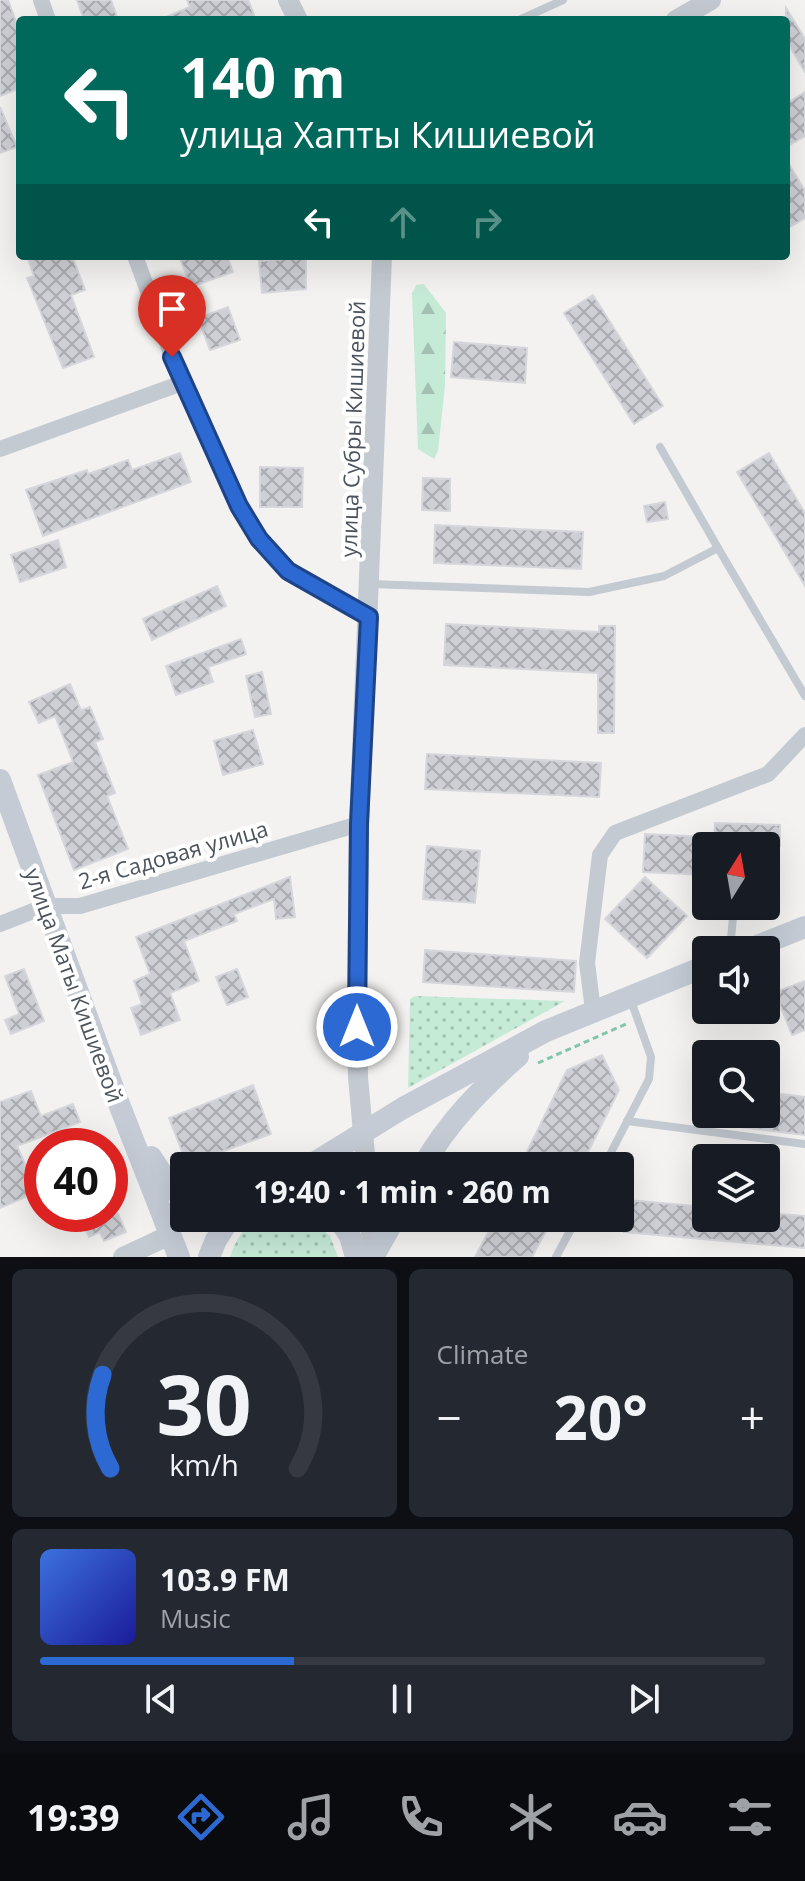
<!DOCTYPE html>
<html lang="en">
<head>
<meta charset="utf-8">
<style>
	body { margin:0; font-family:"Open Sans",sans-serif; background:#242831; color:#f1f3f6; height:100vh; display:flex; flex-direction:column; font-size:30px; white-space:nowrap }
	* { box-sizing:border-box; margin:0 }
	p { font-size:26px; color:#9ea1a6 }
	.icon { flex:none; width:44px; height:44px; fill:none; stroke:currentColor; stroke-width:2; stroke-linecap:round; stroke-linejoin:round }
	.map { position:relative; height:1257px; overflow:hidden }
	.panel { display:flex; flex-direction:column; gap:12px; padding:12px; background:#0d0f14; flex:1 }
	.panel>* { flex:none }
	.banner { position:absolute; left:16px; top:16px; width:774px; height:244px; border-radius:8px; box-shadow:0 8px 32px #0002; background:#00695c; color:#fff; overflow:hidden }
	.needle { width:52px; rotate:11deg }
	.fabs { position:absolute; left:692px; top:832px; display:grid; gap:16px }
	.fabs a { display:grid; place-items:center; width:88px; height:88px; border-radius:8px; background:#171b24; box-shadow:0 8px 32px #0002; font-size:40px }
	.speed { position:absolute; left:24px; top:1128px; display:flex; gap:16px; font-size:40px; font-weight:700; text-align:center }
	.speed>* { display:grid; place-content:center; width:104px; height:104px; border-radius:50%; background:#171b24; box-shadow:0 8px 32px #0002; line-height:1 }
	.speed .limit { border:12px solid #d22; background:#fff; color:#111 }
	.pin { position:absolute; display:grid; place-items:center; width:68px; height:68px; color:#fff; margin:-82px -34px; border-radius:50% 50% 50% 0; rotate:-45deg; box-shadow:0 0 8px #0007 }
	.pin .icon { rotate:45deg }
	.me { position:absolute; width:88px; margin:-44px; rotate:0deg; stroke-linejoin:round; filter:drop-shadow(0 0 6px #0008) }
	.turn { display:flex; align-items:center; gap:28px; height:168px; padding:0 32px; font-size:36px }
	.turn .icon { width:104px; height:104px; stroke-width:2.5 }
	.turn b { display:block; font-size:56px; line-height:68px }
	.lanes { display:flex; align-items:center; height:76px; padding:0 32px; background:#0003; justify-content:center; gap:40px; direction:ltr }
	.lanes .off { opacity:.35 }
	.big { font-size:60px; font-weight:700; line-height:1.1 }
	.panel .card { flex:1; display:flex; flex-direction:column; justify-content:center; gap:12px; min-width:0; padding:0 28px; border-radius:12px; background:#242831 }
	.panel .dial { align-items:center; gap:0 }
	.dial svg { height:208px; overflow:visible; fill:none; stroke:#363941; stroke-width:7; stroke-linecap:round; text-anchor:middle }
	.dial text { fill:#f1f3f6; stroke:none }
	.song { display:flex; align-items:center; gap:24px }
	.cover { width:96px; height:96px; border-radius:12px; background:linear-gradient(135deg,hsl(220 70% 55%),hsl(240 70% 35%)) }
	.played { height:8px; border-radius:4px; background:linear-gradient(90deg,#2d69d2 35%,#363941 35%) }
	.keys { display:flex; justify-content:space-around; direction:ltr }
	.heat { display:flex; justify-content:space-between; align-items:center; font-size:44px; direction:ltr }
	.panel .tiles { flex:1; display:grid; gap:12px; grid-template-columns:1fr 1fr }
	.card:last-child { grid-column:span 2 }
	.trip { position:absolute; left:170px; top:1152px; width:464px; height:80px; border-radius:8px; background:#171b24; box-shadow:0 8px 32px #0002; font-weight:700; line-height:80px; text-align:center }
	.menu { display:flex; height:128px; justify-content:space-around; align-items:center; background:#090b0e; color:#9ea1a6 }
	.menu .icon { width:56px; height:56px }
	.menu .selected { color:#2d69d2 }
	.menu b { font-size:36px; color:#f1f3f6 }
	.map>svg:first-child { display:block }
	.grass { fill:url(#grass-dots) }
	.forest { fill:url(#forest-firs) }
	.building { fill:url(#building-cross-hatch); stroke:#d6d7dc; stroke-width:2 }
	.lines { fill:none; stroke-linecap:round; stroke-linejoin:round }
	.path { stroke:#81c6a9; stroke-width:3; stroke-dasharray:6 4; stroke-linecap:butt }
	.service { stroke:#c4cad1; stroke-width:8 }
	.minor { stroke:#c4cad1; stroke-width:16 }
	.tertiary { stroke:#c4cad1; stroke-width:20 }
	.secondary { stroke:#c4cbd5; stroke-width:22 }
	.route-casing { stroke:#1d4488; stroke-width:20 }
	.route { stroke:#2d69d2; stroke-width:14 }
	.labels { text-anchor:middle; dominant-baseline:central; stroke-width:8; stroke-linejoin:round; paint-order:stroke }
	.street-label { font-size:22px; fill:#4b535d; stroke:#fff }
</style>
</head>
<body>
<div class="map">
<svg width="805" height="1257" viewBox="0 0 805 1257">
	<defs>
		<pattern id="grass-dots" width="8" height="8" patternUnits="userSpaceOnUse" patternTransform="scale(2)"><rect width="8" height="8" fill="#c5ebd7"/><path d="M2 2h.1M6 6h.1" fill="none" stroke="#a2c1b2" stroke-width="1.8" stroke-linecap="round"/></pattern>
		<pattern id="forest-firs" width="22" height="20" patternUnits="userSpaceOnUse" patternTransform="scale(2)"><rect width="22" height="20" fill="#c5ebd7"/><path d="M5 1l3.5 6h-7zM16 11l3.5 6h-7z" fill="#a2c1b2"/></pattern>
		<pattern id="building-cross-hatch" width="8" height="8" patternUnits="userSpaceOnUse" patternTransform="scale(2)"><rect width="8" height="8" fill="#cfd0d5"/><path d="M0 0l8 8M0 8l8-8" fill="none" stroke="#aaabb0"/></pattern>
	</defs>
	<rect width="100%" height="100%" fill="#f3f2f1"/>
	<!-- grass -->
	<g class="grass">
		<path d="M415 996 565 1001 408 1088 410 999Z"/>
		<path d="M259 1218H309L330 1236 338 1257H230C236 1239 243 1228 259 1218Z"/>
	</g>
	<!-- forest -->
	<path class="forest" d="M424 284 446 313 445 386 438 451 434 459 418 449 412 294 416 285Z"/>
	<!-- building -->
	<g class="building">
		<path d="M0 0H8L20 33V88L0 96Z"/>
		<path d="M77 0H111L118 20H84Z"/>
		<path d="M187 0H248L256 20H159L190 7Z"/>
		<path d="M786 8 805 39V72L786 40Z"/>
		<path d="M805 92V136L786 147V104Z"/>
		<path d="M0 107 17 147 0 153Z"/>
		<path d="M786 159 805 191V218L786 229Z"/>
		<path d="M27 256H72L85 290 71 295 94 357 63 368 27 278 34 276Z"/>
		<path d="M179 256H227L233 272 191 287Z"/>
		<path d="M283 256H306V289L262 293 259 261 283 259Z"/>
		<path d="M593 295 663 406 634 424 564 313Z"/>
		<path d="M228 307 240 340 210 350 198 318Z"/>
		<path d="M454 342 527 348 525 383 451 377Z"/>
		<path d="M180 453 191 482 43 536 26 490 87 470 88 474 128 460 132 470Z"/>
		<path d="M769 453 805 513V586L737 472Z"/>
		<path d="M260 467 303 468 302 507H260Z"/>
		<path d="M423 478 450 479V511L422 510Z"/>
		<path d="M665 502 668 519 647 522 644 506Z"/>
		<path d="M435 525 583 532 581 569 434 563Z"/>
		<path d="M58 540 66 567 20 582 11 555Z"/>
		<path d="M217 586 226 606 152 640 143 619Z"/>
		<path d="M446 624 599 632V626H615L614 733H598V673L444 665Z"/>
		<path d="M241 639 246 654 208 667 213 682 176 695 166 666Z"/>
		<path d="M262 672 271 714 255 717 246 676Z"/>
		<path d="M70 684 81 710 90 707 103 739 95 742 115 793 107 796 128 849 74 870 38 775 73 762 55 716 39 723 29 702Z"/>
		<path d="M253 730 263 764 223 775 214 741Z"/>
		<path d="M427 754 601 763 599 797 425 789Z"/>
		<path d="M715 823 780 825V846H714Z"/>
		<path d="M645 834 706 837V875L643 872Z"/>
		<path d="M427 846 480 851 475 903 423 899Z"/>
		<path d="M290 877 295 917 276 919 274 899 234 914 237 921 184 941 199 981 170 993 180 1020 141 1035 131 1008 142 1004 134 981 150 974 136 937Z"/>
		<path d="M645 877 687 916 647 958 605 919Z"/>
		<path d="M425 950 576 961 574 992 423 982Z"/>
		<path d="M24 969 44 1021 11 1034 5 1020 19 1014 5 976Z"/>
		<path d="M237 969 248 997 227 1005 216 977Z"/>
		<path d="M805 981V1030L792 1035 775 992Z"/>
		<path d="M602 1055 619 1090 581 1166H520L567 1070Z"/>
		<path d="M253 1085 271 1134 187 1164 169 1118Z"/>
		<path d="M31 1091 41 1116 73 1104 80 1122 17 1146 37 1192 0 1208V1102Z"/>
		<path d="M766 1092 805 1097V1135L715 1124 716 1114H766Z"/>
		<path d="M627 1200 706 1207V1218H766V1213L805 1216V1248L624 1232Z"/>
		<path d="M94 1214H118L126 1232 104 1241 100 1232 89 1237 81 1220Z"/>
		<path d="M496 1218H553L532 1257H475Z"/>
	</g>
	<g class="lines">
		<!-- path -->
		<path class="path" d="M538 1063 626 1024"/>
		<!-- service -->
		<g class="service">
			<path d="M519 20 563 0"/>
			<path d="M660 447 718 548"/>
			<path d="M371 584 589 592 664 576 718 548 805 696"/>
			<path d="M730 950 734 906"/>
			<path d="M627 1121 805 1144"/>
			<path d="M604 1166 649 1079 651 1057 630 998"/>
			<path d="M556 1257 577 1218"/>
		</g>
		<!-- minor -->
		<g class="minor">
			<path d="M41 0 48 20"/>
			<path d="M135 256 182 383 239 506 259 539 288 571 369 617"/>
			<path d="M0 449 182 383"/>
			<path d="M0 924 46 906H80L359 824"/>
			<path d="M593 1010 587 963 600 855 615 833 768 774 805 735"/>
		</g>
		<!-- tertiary -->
		<g class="tertiary">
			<path d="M288 0 298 20"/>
			<path d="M676 20 711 0"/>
			<path d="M366 1166 358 1077 357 1002 359 824 382 256"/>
			<path d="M370 1218 373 1257"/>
			<path d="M123 1257 170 1235"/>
		</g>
		<!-- secondary -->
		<g class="secondary">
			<path d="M0 780 119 1104 179 1257"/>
			<path d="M747 950 805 927"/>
			<path d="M151 1157 172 1189 184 1198"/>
			<path d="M309 1166 403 1108 546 1031 706 966"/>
			<path d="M423 1166C448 1122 481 1089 518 1056"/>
			<path d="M338 1218 350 1236 356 1257"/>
			<path d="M209 1257 216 1240 230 1218"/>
			<path d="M373 1257 395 1218"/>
		</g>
	</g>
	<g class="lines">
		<!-- route casing -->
		<g class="route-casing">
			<path id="route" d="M172 357 239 506 259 539 288 571 369 617 359 824 357 1027"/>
		</g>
		<!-- route -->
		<use href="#route" class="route"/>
	</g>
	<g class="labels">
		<!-- street labels -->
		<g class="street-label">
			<text transform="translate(352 429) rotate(-88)">улица Субры Кишиевой</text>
			<text transform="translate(173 854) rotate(-16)">2-я Садовая улица</text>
			<text transform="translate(75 985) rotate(70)">улица Маты Кишиевой</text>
		</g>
	</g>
</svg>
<div class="fabs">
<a><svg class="needle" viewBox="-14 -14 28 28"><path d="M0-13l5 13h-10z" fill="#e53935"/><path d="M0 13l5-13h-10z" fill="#9ea1a6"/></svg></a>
<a><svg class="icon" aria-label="sound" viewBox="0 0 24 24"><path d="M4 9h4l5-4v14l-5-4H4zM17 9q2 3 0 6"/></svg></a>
<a><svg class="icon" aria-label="search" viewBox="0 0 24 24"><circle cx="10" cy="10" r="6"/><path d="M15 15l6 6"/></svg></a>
<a><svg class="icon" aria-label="layers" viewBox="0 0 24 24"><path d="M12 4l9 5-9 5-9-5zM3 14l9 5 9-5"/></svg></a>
</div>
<div class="speed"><div class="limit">40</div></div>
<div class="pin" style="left:172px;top:357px;background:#d93025"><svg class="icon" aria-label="arrive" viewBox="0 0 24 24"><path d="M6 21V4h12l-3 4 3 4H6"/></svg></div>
<svg class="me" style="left:357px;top:1027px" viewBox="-20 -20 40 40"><circle r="17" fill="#2d69d2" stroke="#fff" stroke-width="3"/><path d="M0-11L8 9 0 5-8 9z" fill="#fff"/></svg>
<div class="trip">19:40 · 1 min · 260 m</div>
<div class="banner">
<div class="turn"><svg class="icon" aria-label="left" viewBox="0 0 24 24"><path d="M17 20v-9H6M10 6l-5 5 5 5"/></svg><div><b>140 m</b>улица Хапты Кишиевой</div></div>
<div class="lanes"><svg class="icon" aria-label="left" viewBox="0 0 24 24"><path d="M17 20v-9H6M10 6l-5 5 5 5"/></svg><svg class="icon off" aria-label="ahead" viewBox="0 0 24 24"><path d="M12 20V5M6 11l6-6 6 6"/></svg><svg class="icon off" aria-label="right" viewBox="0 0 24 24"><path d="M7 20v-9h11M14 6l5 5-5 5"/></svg></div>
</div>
</div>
<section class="panel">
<div class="tiles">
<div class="card dial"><svg viewBox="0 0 100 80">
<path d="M14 69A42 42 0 1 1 86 69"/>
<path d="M14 69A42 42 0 0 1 11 33" stroke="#2d69d2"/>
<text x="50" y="56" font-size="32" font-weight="700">30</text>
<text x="50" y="72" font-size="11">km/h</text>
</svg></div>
<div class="card"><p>Climate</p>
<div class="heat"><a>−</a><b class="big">20°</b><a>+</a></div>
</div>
<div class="card">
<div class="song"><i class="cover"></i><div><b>103.9 FM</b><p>Music</p></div></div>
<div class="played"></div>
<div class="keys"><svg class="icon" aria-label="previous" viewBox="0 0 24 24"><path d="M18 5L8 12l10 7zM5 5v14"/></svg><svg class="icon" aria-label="pause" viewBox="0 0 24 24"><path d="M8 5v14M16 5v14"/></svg><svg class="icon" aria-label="next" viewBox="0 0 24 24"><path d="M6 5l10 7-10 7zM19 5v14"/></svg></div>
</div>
</div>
</section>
<nav class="menu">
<b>19:39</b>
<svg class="icon selected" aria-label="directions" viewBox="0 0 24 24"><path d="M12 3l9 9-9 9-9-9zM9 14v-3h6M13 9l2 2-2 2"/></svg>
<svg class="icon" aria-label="music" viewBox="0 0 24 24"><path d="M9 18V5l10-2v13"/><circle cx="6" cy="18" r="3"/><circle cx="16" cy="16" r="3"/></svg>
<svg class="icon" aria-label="phone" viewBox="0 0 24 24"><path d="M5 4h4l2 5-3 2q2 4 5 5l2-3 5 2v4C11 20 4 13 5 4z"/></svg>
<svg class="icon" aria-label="climate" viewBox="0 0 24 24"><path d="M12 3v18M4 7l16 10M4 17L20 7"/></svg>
<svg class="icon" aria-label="car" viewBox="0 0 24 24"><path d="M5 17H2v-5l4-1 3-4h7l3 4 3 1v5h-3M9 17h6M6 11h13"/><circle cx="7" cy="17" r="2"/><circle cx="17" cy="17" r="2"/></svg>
<svg class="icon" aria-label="filters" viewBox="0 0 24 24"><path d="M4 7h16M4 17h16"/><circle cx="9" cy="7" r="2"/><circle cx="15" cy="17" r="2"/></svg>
</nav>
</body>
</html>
